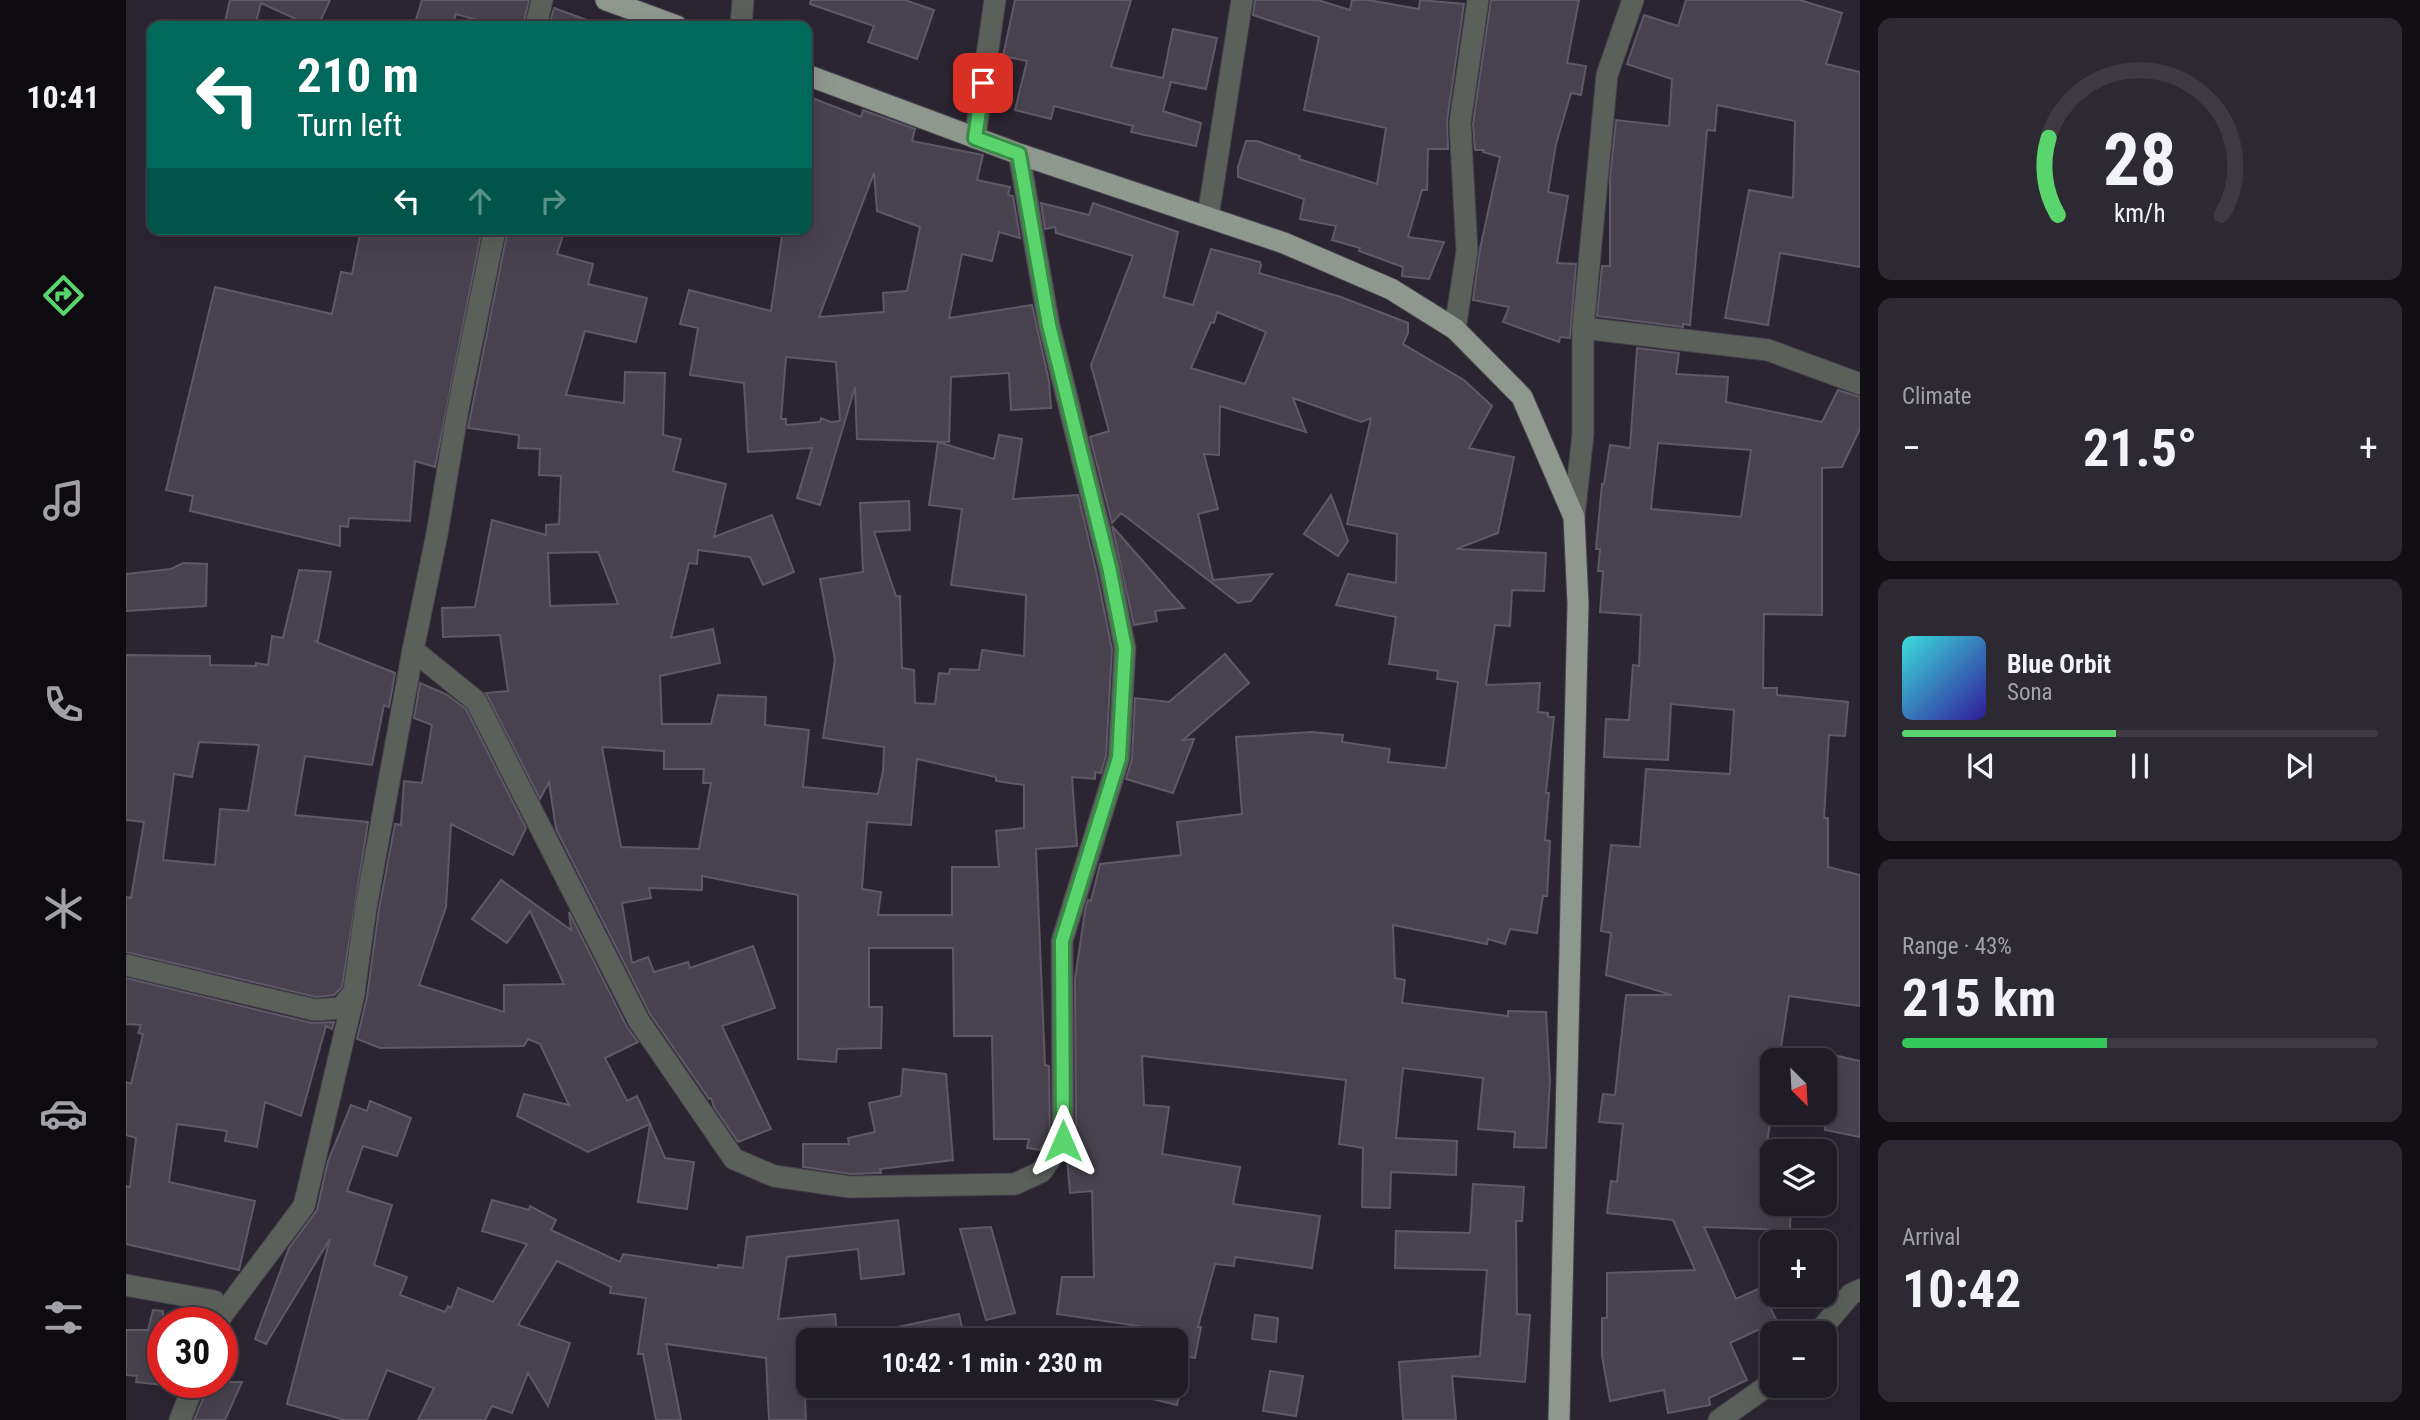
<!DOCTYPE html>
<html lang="en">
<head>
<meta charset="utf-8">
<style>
	body { margin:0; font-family:"Roboto Condensed",sans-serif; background:#2d2932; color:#f1f3f6; height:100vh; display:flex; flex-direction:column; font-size:26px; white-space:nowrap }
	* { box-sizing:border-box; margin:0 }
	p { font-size:23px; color:#a2a1a7 }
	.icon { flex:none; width:38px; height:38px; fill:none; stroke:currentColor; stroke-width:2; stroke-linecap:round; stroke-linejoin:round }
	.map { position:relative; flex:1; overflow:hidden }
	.panel { display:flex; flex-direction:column; gap:18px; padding:18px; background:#120f14; width:560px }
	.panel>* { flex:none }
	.top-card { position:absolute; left:21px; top:21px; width:665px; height:214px; border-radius:14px; box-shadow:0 7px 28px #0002,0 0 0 2px #3d3a42; background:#00695c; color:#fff; overflow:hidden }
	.needle { width:46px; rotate:156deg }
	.tools { position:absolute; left:1634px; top:1048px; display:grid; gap:14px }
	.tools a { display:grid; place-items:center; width:77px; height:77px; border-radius:14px; background:#201c25; box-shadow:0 7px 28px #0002,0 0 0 2px #3d3a42; font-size:35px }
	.speed { position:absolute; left:21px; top:1307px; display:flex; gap:14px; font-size:35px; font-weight:700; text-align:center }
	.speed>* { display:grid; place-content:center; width:91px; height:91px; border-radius:50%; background:#201c25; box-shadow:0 7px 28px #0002,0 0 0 2px #3d3a42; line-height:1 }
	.speed .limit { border:10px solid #d22; background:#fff; color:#111 }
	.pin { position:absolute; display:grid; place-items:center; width:60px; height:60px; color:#fff; margin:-30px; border-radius:14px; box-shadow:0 4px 10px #0006 }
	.me { position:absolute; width:77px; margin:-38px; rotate:0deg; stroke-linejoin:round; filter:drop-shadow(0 0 5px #0008) }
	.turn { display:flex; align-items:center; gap:24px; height:147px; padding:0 35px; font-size:32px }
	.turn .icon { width:91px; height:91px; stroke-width:2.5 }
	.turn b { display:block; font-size:49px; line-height:60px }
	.lanes { display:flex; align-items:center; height:66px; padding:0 35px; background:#0003; justify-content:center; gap:35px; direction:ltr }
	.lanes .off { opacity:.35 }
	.big { font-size:52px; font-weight:700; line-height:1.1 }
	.panel .card { flex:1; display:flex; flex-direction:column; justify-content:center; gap:10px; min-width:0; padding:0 24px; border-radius:14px; background:#2d2932 }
	.panel .dial { align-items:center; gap:0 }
	.dial svg { height:182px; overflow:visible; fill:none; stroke:#3d3a42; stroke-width:7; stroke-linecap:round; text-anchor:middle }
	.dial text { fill:#f1f3f6; stroke:none }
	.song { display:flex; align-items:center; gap:21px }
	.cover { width:84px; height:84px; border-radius:10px; background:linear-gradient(135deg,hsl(180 70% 55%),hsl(250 70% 35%)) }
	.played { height:7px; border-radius:4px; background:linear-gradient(90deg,#5ad56e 45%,#3d3a42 45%) }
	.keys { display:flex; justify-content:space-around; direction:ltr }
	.heat { display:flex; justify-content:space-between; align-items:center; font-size:38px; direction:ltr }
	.charge { height:10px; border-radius:5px; background:linear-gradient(90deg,#34c759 43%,#3d3a42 0) }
	.trip { position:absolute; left:670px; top:1328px; width:392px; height:70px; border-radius:14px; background:#201c25; box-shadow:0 7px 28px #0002,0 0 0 2px #3d3a42; font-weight:700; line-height:70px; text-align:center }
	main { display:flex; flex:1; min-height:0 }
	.menu { display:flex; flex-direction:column; width:126px; justify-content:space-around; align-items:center; background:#0d0b0f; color:#a2a1a7 }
	.menu .icon { width:49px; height:49px }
	.menu .current { color:#5ad56e }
	.menu b { font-size:32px; color:#f1f3f6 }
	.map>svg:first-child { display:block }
	.building { fill:#47424e; stroke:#5e5966; stroke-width:2; fill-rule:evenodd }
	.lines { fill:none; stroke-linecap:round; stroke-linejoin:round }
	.minor-casing { stroke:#46424d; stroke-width:23 }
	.major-casing { stroke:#46424d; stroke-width:23 }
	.minor { stroke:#5b605b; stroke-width:21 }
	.major { stroke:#8e988e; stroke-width:21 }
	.route-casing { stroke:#3a8a48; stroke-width:18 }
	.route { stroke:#5ad56e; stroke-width:12 }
</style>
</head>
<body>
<main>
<nav class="menu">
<b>10:41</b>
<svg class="icon current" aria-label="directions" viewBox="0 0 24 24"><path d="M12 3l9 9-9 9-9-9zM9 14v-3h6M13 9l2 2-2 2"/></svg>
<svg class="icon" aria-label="music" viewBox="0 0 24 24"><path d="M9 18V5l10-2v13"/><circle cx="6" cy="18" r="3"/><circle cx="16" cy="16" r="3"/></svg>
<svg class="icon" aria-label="phone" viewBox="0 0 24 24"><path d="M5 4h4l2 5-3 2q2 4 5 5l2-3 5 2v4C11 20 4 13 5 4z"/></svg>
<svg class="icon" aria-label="climate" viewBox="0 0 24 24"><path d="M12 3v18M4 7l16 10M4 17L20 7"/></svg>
<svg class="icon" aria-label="car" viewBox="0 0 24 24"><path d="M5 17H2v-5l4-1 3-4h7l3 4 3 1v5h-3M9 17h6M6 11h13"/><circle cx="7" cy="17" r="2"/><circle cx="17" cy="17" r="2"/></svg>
<svg class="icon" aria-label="filters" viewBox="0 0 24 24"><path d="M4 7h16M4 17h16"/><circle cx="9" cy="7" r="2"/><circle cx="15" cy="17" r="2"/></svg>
</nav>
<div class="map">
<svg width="1734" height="1420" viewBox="0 0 1734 1420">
	<rect width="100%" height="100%" fill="#2a2531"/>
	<!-- building -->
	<g class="building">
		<path d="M104 0H204L192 26H185L135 3 129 26H118L99 21Z"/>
		<path d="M296 0H403L397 26H372L330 14 326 26H288Z"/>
		<path d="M685 0H779L808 10 791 59 742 42 748 26 684 4Z"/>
		<path d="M889 0H1005L985 67 1037 78 1047 29 1091 38 1080 89 1045 82 1037 111 1075 123 1070 146 1005 132 1007 126 928 106 925 119 889 110 901 61 877 56Z"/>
		<path d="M1129 0H1192L1224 10 1226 0H1242L1293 9 1294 0 1338 4 1321 121 1322 149H1302L1301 190H1296L1282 237 1318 242 1303 279 1276 276 1277 267 1233 251 1234 248 1206 240 1210 226 1174 219 1178 199 1112 177V167L1120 141H1131L1174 156 1173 159 1251 184 1260 128 1178 110 1193 37 1127 15Z"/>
		<path d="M1365 0H1453L1441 63 1460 66 1455 95 1445 93 1430 144 1422 192 1442 196 1431 263 1450 264 1444 338 1434 337 1433 342 1377 322 1383 307 1347 300 1354 249 1374 157 1357 152 1358 150H1349L1347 124Z"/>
		<path d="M1560 0H1674L1716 13 1700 64 1734 72V267L1654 253 1642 325 1599 318 1623 190 1667 198 1669 121 1591 105 1589 131 1581 130 1564 325 1557 324V327L1471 316 1476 266H1484V179L1490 120 1543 126 1546 79 1501 64 1518 15 1552 26Z"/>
		<path d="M428 8 469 23V26H423Z"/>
		<path d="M681 96 735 117 737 110 789 129 786 141 857 155 851 180 884 187 882 195 887 196 894 238 873 232 866 261 836 254 823 318 906 305 923 381 925 408 885 410 883 373 825 377 823 442 731 439 729 387 694 505 671 498 686 448 622 452 618 383 564 375 572 328 554 324 563 290 645 311 657 229H681ZM748 173 751 211 794 227 781 291 757 293 758 312 693 317ZM660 357 710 362 714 421 705 422 695 418 694 422 660 425V419H655Z"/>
		<path d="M915 203 963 215 967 203 1052 232 1038 297 1067 305 1085 249 1134 262 1135 265 1133 273 1215 297 1282 323V333L1277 344 1338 380 1366 406 1343 448 1388 457 1372 533 1330 549 1420 553 1418 591 1386 590 1384 626 1369 625 1360 685 1414 683 1412 712 1422 713V717H1428L1420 793H1423L1419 840 1424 841 1421 896H1417L1411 933 1384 929 1379 944 1362 939 1361 944 1267 925 1269 978 1279 980 1276 1003 1382 1016V1011L1420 1012 1424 1081 1420 1148 1388 1147 1389 1132 1352 1129 1357 1078 1277 1068 1270 1138 1331 1141 1330 1175 1265 1172 1264 1208 1236 1207 1237 1148 1213 1144 1220 1080 1016 1056 1018 1105 1043 1107 1036 1154 1114 1167 1107 1204 1194 1216 1186 1268 1109 1257 1108 1266 1089 1264 1072 1327H1075L1069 1358 1063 1357 1051 1405 1026 1399 1028 1386H1050V1340H1037L1039 1330 931 1314 936 1277H968L966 1191 944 1193 941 1158 950 1141 949 979 959 911 962 900 965 901 974 864 1055 855 1051 822 1116 814 1110 737 1186 732 1217 735 1216 742 1264 749 1262 762 1320 768 1332 682 1311 679 1312 671 1263 664 1270 617 1210 605 1222 574 1270 583 1271 534 1221 524 1245 418 1235 422 1167 398 1180 432 1094 406 1093 455 1078 454 1092 509 1072 514 1087 580 1146 574 1125 601 1112 603 995 513 986 523 964 437 983 431 965 365 1007 256 930 233 929 227 919 229ZM1091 312 1140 332 1119 384 1065 368 1085 322 1088 323Z"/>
		<path d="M235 229H356L309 467 289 461 284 521 223 518 222 527 214 526V546L64 511 67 496 40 490 89 287 206 314 215 272 226 274Z"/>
		<path d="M382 229H439L431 254 467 264 462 284 521 298 510 342 459 331 440 395 498 403 499 372 539 373 537 435 555 439 547 471 600 484 588 537 646 515 668 572 637 585 624 557 572 550 571 564 563 563 545 638 587 629 594 663 534 676 536 724H585L592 695 640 697 639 725 683 730 677 787 752 794 757 771 758 747 697 738 709 660 694 579 737 572 734 503 783 501 784 530 748 532 770 596H774L776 668 788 670 789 703 809 704 813 673 823 674 824 669 853 670 856 650 898 656 900 595 825 585 836 509 803 505 812 442 868 459 873 435 896 439 887 499 952 495 970 570 986 649 980 756 975 773 969 772V779L946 777 951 846 910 849 919 1065 923 1066 924 1137 914 1150 901 1148 903 1139H868L866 1036H828L827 948H743V1007H756L755 1048 711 1049 710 1062 672 1059V895L576 876V890L523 888 525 898 496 903 506 963 522 957 528 972 562 962 564 968 627 946 649 1008 596 1026 645 1129 612 1142 588 1107 585 1098 583 1099 524 1014 430 829 423 782 414 799 360 693 382 691 374 635 317 637 316 608 349 607 366 520 420 535V525L433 524 435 476 413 475 414 449 392 448 393 435 342 428ZM472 552 492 604 424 606 422 553ZM476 747 538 751V769H578L577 783H585L573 849 495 847ZM791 759 870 777V781L898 785V828L870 831 873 867H826V915H752L755 892 736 889 741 822 785 825Z"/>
		<path d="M1511 348 1553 353 1550 374 1602 377 1600 402 1696 422 1712 390 1734 397V429L1716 467 1696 468V615L1638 614 1637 688H1651V695L1722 702 1719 736 1703 735 1698 818H1702V867L1734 875V1006L1663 996 1653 1060H1647V1104L1634 1188 1647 1190V1204H1665L1664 1230 1578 1227 1610 1299 1634 1288 1651 1321 1604 1343 1621 1380 1583 1398 1584 1405 1542 1413 1538 1390 1484 1401 1476 1356V1318H1481V1273L1569 1270 1547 1220 1481 1213 1485 1181 1491 1182 1497 1124 1473 1122 1477 1094 1489 1095 1500 995H1546L1480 975 1485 933 1475 931 1485 845 1514 847 1520 769 1604 774 1608 710 1545 704 1542 760 1478 757 1480 719 1503 720 1507 665 1513 666 1515 615 1474 612 1477 571H1472L1474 549H1470L1476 484H1478L1484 445 1504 448ZM1532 443 1625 450 1615 517 1525 509Z"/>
		<path d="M1205 495 1222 541 1212 556 1178 534Z"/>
		<path d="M986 526 1058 608 1029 611 1031 621 1008 625Z"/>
		<path d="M57 563 81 564 80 606 0 611V574L45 569Z"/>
		<path d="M173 570 205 572 192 641H188L269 673 263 707 258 705 246 765 179 756 169 815 242 822 216 987 208 995 190 997 0 952V897L5 898 18 822 0 820V655L84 656V665L130 666V663L142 665 146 636 157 638ZM73 742 133 745 122 811 94 809 89 865 37 860 48 774 66 777Z"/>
		<path d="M1099 654 1123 683 1057 740 1068 739 1047 793 1000 779 1006 759 1009 698 1043 702Z"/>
		<path d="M294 683 320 694 340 709 400 828 387 855 325 824 320 907 293 985 378 1012V985L438 984 404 911 381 943 346 919 375 880 445 930 443 912 501 1027 512 1042 479 1058 501 1101 511 1096 524 1124 462 1152 391 1116 398 1094 443 1105 414 1044 402 1039 398 1046 254 1048 231 1039 241 997 253 909 269 824 275 825 278 781 296 783 306 725 288 718Z"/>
		<path d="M0 978 186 1023 208 1022 206 1029 200 1026 175 1116 139 1102 131 1147 99 1141 101 1131 51 1124 43 1182 129 1201 113 1270 0 1244V1186L4 1187 10 1138 0 1135V1082L5 1084 17 1034 12 1033 15 1025 0 1024Z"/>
		<path d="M1699 1053 1734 1061V1137L1699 1130Z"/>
		<path d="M777 1069 820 1074 827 1160 754 1169 755 1173H751L725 1174 677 1167V1144H723L722 1138 749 1132 743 1103 775 1096Z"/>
		<path d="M244 1101 285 1118 271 1156 237 1146 221 1191 266 1205 248 1265 281 1277 274 1295 319 1312 322 1306 325 1308 332 1288 367 1302 401 1244 356 1231 366 1200 403 1210 404 1206 430 1220 425 1230 494 1262 497 1254 592 1268V1265L617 1268 621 1237 772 1220 778 1274 735 1279 732 1249 661 1257 652 1319 709 1314 712 1340H682V1386H716L717 1394 679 1397 680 1420H643L640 1358 540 1344 555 1420H530L517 1354H512L520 1298 484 1293 485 1287 431 1261 392 1325 444 1343 422 1406 402 1373 386 1413 366 1406 359 1420H292L308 1388 261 1370 241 1420H219L161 1404 204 1239 140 1344 129 1339 163 1248 191 1210 202 1161 225 1105 241 1111Z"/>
		<path d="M524 1124 539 1158 568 1162 561 1209 512 1202Z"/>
		<path d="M1347 1184 1398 1187 1396 1221H1390L1391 1314 1404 1315 1399 1382 1326 1376 1330 1420H1277L1273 1362 1354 1356 1361 1270 1269 1268 1270 1231 1344 1233Z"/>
		<path d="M865 1227 889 1313 860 1320 834 1229Z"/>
		<path d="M27 1310 37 1311V1385L10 1382 11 1376 0 1375V1330H22Z"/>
		<path d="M833 1314 839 1340H763L762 1329Z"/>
		<path d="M1129 1315 1152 1318 1150 1342 1126 1339Z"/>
		<path d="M1144 1371 1177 1376 1170 1416 1137 1411Z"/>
		<path d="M84 1382H116L99 1420H68Z"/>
	</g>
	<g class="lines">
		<!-- minor casing -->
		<g class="minor-casing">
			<g id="minor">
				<path d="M410 26 416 0"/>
				<path d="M615 26 617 0"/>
				<path d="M849 138 869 0"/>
				<path d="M1082 217 1116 0"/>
				<path d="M1457 328 1642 350 1734 384"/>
				<path d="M1329 329 1341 251 1334 123 1352 0"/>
				<path d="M1448 517 1457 434V328L1481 75 1507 0"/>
				<path d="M287 650 350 701 513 1021 608 1159 648 1176 724 1187 889 1184 915 1172 937 1141 936 941 993 758 999 648 983 567 923 325 893 154"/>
				<path d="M0 965 189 1010 215 1008 228 992 240 907 287 650 311 534 332 409 369 229"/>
				<path d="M0 1285 88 1301 94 1318 92 1323"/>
				<path d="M94 1318 178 1206 228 994"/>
				<path d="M1691 1334 1725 1294 1734 1290"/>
				<path d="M54 1420 69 1382"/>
				<path d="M1593 1420 1647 1382"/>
			</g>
		</g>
		<!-- major casing -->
		<g class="major-casing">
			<g id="major">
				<path d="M480 0 551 26"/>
				<path d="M681 75 893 154 1158 243 1265 289 1329 329 1396 397 1448 517 1452 604 1433 1420"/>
			</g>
		</g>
		<!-- minor -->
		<use href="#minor" class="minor"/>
		<!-- major -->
		<use href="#major" class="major"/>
	</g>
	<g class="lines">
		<!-- route casing -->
		<g class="route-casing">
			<path id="route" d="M857 83 849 138 893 154 923 325 983 567 999 648 993 758 936 941 937 1141"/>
		</g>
		<!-- route -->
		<use href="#route" class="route"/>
	</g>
</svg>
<div class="tools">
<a><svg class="needle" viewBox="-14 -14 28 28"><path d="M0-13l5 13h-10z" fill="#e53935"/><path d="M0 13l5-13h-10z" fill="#a2a1a7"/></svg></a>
<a><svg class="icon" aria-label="layers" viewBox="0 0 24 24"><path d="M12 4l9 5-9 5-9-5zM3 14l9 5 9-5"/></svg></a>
<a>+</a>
<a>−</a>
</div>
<div class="speed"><div class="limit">30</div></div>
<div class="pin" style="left:857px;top:83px;background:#d93025"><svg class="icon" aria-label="arrive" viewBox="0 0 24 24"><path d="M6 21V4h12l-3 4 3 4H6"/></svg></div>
<svg class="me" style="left:937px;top:1141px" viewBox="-20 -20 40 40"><path d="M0-17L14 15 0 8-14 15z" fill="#5ad56e" stroke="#fff" stroke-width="4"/></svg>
<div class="trip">10:42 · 1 min · 230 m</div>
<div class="top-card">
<div class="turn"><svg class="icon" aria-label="left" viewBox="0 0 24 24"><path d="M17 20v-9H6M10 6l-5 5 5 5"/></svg><div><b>210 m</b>Turn left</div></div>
<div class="lanes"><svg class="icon" aria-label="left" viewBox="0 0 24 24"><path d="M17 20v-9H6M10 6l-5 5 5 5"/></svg><svg class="icon off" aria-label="ahead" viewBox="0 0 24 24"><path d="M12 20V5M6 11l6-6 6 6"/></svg><svg class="icon off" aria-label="right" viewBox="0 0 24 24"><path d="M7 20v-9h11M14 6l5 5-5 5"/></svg></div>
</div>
</div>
<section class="panel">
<div class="card dial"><svg viewBox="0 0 100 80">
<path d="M14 69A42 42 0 1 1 86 69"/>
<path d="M14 69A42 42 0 0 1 10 35" stroke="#5ad56e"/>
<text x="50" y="56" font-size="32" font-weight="700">28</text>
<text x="50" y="72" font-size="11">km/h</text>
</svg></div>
<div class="card"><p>Climate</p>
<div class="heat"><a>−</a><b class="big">21.5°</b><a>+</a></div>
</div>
<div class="card">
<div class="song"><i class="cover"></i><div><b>Blue Orbit</b><p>Sona</p></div></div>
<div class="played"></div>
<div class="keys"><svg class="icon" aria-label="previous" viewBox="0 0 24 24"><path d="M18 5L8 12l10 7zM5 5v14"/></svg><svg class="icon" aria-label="pause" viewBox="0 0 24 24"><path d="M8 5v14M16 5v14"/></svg><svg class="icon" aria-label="next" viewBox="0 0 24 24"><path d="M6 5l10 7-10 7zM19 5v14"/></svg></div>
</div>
<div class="card"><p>Range · 43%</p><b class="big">215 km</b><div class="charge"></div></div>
<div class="card"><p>Arrival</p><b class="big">10:42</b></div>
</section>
</main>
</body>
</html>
